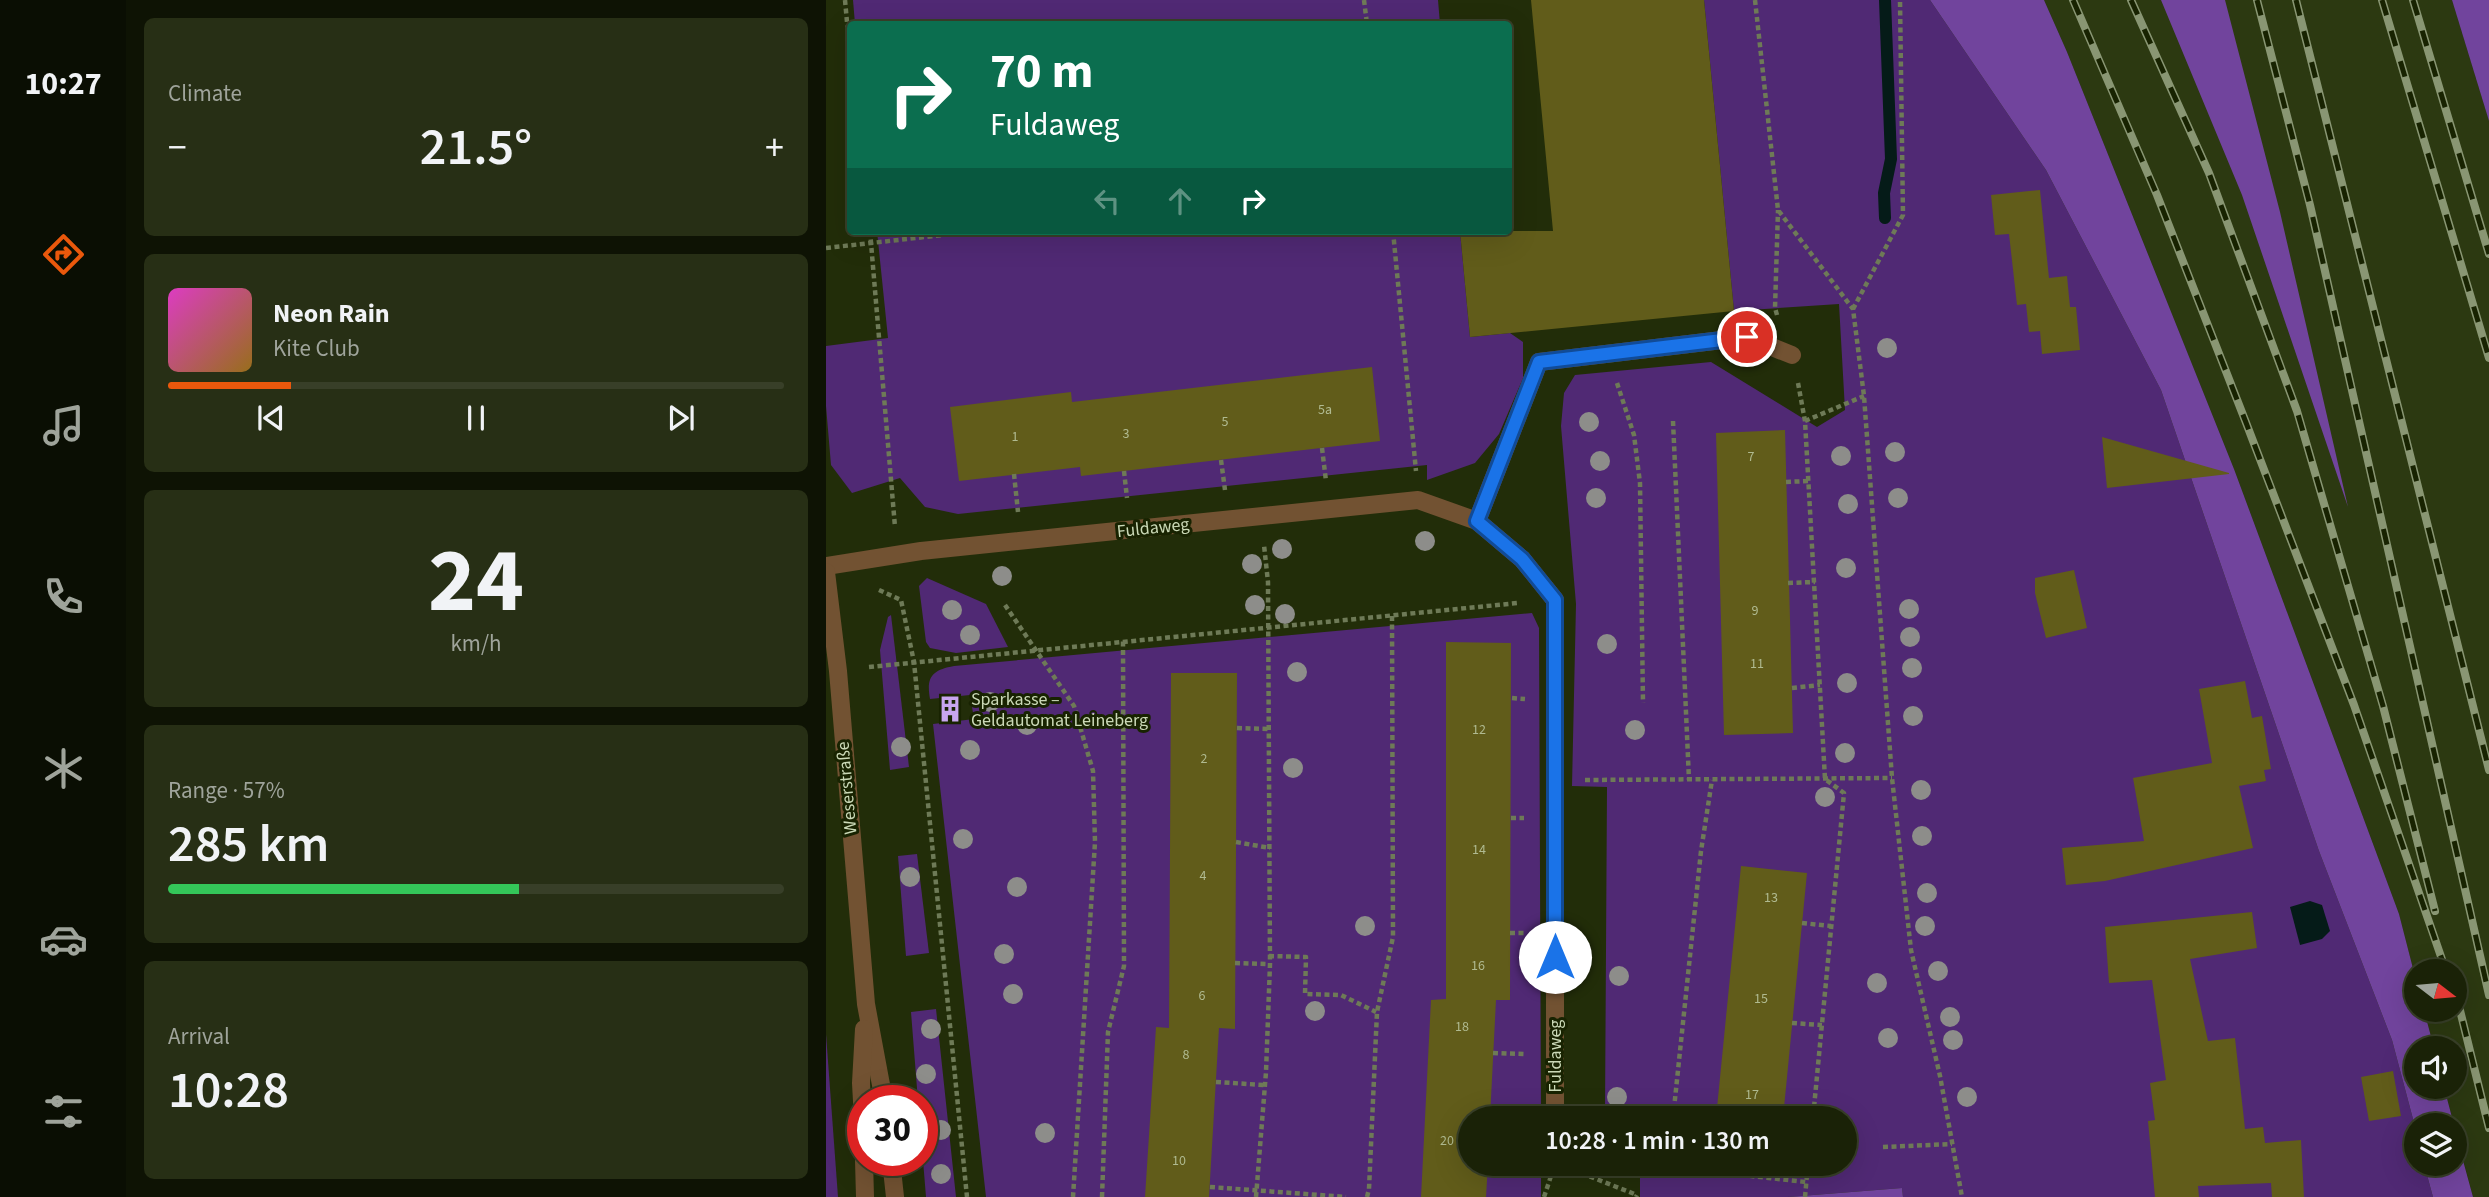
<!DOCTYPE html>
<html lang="en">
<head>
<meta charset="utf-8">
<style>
	body { margin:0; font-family:"Source Sans 3",sans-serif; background:#272f15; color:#f1f3f6; height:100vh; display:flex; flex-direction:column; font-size:26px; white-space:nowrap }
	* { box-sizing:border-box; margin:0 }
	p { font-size:23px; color:#9fa49b }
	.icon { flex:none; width:38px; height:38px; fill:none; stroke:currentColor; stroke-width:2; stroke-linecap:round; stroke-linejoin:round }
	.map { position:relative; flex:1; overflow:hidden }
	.details { display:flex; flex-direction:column; gap:18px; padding:18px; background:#0e1304; width:700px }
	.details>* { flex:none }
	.guide { position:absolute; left:21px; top:21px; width:665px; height:214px; border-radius:7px; box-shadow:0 7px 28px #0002,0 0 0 2px #383f28; background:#0b6e4f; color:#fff; overflow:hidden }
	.needle { width:46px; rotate:106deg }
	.tools { position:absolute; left:1578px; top:959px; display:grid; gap:14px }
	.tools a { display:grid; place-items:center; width:63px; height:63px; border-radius:50%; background:#1a2207; box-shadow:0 7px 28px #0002,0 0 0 2px #383f28; font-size:35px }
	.speed { position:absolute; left:21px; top:1085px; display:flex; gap:14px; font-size:35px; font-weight:700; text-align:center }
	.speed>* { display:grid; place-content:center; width:91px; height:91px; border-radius:50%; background:#1a2207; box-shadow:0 7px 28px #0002,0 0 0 2px #383f28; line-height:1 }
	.speed .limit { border:10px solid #d22; background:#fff; color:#111 }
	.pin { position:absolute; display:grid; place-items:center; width:60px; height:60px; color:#fff; margin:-30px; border:4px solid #fff; border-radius:50%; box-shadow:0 2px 7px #0007 }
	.me { position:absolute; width:77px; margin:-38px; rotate:0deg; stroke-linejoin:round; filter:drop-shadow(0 0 5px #0008) }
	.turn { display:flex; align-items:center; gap:24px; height:147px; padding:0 28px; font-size:32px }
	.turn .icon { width:91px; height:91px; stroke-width:2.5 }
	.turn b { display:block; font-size:49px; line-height:60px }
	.lanes { display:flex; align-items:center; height:66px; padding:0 28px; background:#0003; justify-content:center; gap:35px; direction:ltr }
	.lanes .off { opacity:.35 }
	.big { font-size:52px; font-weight:600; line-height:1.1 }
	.details .tile { flex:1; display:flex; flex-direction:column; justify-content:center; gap:10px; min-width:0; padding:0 24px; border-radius:10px; background:#272f15 }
	.details .dial { align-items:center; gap:0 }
	.dial b { font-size:91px; line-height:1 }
	.song { display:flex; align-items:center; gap:21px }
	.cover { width:84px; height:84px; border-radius:10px; background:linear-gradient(135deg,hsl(310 70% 55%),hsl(40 70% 35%)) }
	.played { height:7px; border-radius:4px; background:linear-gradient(90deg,#ea580c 20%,#383f28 20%) }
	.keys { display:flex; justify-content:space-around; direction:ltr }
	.heat { display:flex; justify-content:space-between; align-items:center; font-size:38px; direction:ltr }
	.charge { height:10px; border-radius:5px; background:linear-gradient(90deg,#34c759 57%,#383f28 0) }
	.trip { position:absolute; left:632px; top:1106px; width:399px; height:70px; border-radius:35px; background:#1a2207; box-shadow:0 7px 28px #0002,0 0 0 2px #383f28; font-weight:600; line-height:70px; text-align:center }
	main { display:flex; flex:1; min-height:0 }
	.dock { display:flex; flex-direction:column; width:126px; justify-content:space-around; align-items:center; background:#0a0e03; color:#9fa49b }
	.dock .icon { width:49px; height:49px }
	.dock .on { color:#ea580c }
	.dock b { font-size:32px; color:#f1f3f6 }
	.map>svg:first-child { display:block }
	.built { fill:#2c3911 }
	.green { fill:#502974 }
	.forest { fill:#71449d }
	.water { fill:#051b18 }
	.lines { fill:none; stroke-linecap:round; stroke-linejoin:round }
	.stream { stroke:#051b18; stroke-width:12 }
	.building { fill:#615c1a }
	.path { stroke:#6e7a57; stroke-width:4.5; stroke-dasharray:5 3.5; stroke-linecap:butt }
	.street { stroke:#725232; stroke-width:18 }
	.rail-casing { stroke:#899673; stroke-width:8 }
	.rail { stroke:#182301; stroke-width:5; stroke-dasharray:16; stroke-linecap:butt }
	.tree { fill:#8d8d8a }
	.route-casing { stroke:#114b97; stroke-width:18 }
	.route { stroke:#1a73e8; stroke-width:12 }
	.labels { text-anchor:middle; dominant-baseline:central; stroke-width:6; stroke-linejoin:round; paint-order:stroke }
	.number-label { font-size:14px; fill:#b0ba90 }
	.street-label { font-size:18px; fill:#cbd9b7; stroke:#182301 }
	.poi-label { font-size:18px; fill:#cbd9b7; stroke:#182301; text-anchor:start }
</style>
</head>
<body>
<main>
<nav class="dock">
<b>10:27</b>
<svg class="icon on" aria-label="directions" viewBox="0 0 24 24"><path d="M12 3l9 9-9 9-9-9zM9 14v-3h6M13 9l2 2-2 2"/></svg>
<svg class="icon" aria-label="music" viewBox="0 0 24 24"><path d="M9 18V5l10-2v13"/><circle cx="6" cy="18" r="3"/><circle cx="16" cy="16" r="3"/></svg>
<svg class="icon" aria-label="phone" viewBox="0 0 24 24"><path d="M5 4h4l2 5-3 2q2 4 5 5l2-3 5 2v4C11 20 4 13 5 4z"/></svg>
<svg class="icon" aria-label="climate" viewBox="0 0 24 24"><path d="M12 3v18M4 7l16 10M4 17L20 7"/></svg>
<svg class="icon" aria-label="car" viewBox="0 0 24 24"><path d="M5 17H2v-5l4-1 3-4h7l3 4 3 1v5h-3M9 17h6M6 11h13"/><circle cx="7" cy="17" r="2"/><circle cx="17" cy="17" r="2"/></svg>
<svg class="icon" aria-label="filters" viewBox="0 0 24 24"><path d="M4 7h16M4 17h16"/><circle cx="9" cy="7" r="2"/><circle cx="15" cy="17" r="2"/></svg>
</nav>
<section class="details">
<div class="tile"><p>Climate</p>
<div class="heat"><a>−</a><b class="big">21.5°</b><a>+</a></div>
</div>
<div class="tile">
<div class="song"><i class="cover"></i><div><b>Neon Rain</b><p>Kite Club</p></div></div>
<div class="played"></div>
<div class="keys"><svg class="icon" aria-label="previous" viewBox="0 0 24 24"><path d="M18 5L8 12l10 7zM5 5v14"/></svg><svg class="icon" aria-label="pause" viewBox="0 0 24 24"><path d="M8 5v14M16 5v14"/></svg><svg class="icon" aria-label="next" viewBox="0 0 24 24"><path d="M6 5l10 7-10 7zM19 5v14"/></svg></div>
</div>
<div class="tile dial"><b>24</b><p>km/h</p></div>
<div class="tile"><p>Range · 57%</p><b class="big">285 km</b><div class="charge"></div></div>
<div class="tile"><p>Arrival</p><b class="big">10:28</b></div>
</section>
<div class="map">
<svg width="1663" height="1197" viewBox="0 0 1663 1197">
	<rect width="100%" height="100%" fill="#222d09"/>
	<!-- built -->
	<path class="built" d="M1218 0H1626L1663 121V1197H1647L1618 1087H1629V1048H1608L1598 1010H1629V971H1591V984L1573 914 1408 469 1241 52Z"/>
	<!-- green -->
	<g class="green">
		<path d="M27 0H612L614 24H29Z"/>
		<path d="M878 0H1104L1220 170 1335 390 1493 851 1566 1040 1591 1134V1164H1598L1607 1197H1077L1076 1188 962 1197H814V1164H1018V1118H784L779 1112 781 787 746 786 750 604 735 426 738 393 749 375 885 362 991 427 1019 410 1013 304 908 311Z"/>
		<path d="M51 231H634L644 337 684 333 697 342V378L673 434 649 463 601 480V465L132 514 99 507 74 478 26 493 5 465 0 406V346L62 338Z"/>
		<path d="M101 578 160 604 182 647 130 653 104 648 100 642 93 586Z"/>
		<path d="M706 613 713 628 715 1118H644V1164H715V1197H160L107 724 148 719 144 695 104 699C100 677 106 670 128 666Z"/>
		<path d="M65 615 83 767 64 770 54 650 62 617Z"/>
		<path d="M91 854 103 953 80 956 72 856Z"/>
		<path d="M110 1009 130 1197H100L96 1148V1101H92L85 1012Z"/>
		<path d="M0 1034 12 1197H0Z"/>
	</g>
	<!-- forest -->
	<g class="forest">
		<path d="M1104 0H1218L1241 52 1408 469 1573 914 1591 984V1010H1598L1608 1048H1591V1087H1618L1628 1125H1591V1134L1566 1040 1493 851 1335 390 1220 170Z"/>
		<path d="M1335 0H1399L1454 212 1522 507 1416 195Z"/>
		<path d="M1626 0H1663V121Z"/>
		<path d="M1629 1131 1647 1197H1607L1598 1164H1629Z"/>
		<path d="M1076 1188 1077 1197H962Z"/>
	</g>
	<!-- water -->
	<path class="water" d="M1484 901 1496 905 1504 931 1496 939 1474 945 1464 907Z"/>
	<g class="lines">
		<!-- stream -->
		<path class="stream" d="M1059 0 1065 159 1058 193 1059 218"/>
	</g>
	<!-- building -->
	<g class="building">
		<path d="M705 0H878L908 311 644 337 634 231H727Z"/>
		<path d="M1214 190 1223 278 1241 276 1244 307H1250L1254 350 1216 354 1214 331 1203 332 1200 304 1191 305 1183 234 1169 235 1165 195Z"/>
		<path d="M546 367 554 441 255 476 254 467 133 481 124 407 245 392 246 402Z"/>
		<path d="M959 430 967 733 898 735 890 433Z"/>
		<path d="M1276 437 1403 473V474L1281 488Z"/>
		<path d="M1248 570 1261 628 1220 638 1209 593V578Z"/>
		<path d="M620 642 685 643 684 1000H670L664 1118H644V1164H662L660 1197H595L605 1000 620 999Z"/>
		<path d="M345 673H411L409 1029 393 1028 383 1197H319L330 1027 343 1028Z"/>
		<path d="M1419 681 1426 718 1436 716 1445 769 1438 770 1440 781 1413 786 1427 848 1279 881 1240 885 1236 848 1318 841 1307 778 1386 763 1373 689Z"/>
		<path d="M915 866 981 873 957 1118H890Z"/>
		<path d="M1426 912 1431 948 1364 959 1382 1041 1409 1038 1419 1129 1437 1127 1439 1143 1475 1140 1478 1197H1446L1445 1183 1372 1186 1373 1197H1329L1322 1121 1329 1120 1324 1083 1340 1080 1326 980 1283 983 1279 927Z"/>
		<path d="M1567 1071 1575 1116 1543 1121 1535 1077Z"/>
		<path d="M885 1164H952L951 1171Z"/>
	</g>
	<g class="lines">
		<!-- path -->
		<g class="path">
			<path d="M19 0 24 55"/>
			<path d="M538 0 541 24"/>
			<path d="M929 0 952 210 1027 309 1038 396 1066 778 1085 950 1114 1076 1136 1197"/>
			<path d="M44 231 69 527"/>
			<path d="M567 231 590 471"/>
			<path d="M0 248 153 231"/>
			<path d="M1027 309 1077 215 1074 0"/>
			<path d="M951 315 949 308 952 210"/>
			<path d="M791 383 808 435 814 483 817 703"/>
			<path d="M972 383 979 421 999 779 1018 793 987 1118"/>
			<path d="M847 421 863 780"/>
			<path d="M979 421 1038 396"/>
			<path d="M496 448 500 481"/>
			<path d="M395 460 399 490"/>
			<path d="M298 471 301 498"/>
			<path d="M188 474 192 512"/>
			<path d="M960 482 982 481"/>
			<path d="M962 583 989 582"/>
			<path d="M53 590 75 600 88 662 141 1197"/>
			<path d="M179 605 248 706 267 771 269 842 247 1197"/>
			<path d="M43 667 692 603"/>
			<path d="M966 688 994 685"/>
			<path d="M686 698 699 699"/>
			<path d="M411 728 443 729"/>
			<path d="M759 780 1066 778"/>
			<path d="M685 818H698"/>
			<path d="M410 842 444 848"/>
			<path d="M976 923 1005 926"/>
			<path d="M684 933H698"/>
			<path d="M443 956 480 957 479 994 515 995 550 1012"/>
			<path d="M409 963 443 964"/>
			<path d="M966 1023 996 1025"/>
			<path d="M667 1053 698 1054"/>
			<path d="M390 1082 438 1085"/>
			<path d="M847 1118 875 851 886 780"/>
			<path d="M1057 1147 1126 1144"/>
			<path d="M732 1164 811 1195 810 1197"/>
			<path d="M842 1164V1167L980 1182"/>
			<path d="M384 1187 520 1197"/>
			<path d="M276 1197 282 1032 298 966 297 641"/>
			<path d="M430 1197 440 1072 444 964 442 582 438 545"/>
			<path d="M541 1197 543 1189 551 1012 567 937 566 615"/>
			<path d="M718 1197 729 1164"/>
			<path d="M979 1197 982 1164"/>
		</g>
		<!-- street -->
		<g class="street">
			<path d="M651 521 713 362 921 337 966 355"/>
			<path d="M0 566 95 551 592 500 651 521 696 559 729 600V1118"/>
			<path d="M0 572 12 671 40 1004 58 1101"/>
			<path d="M37 1120 35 1083 38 1029"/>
			<path d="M38 1160 39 1197"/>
			<path d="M65 1160 69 1197"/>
		</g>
		<!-- rail casing -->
		<g class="rail-casing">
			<g id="rail">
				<path d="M1247 0 1331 195 1419 420 1528 705 1620 971"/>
				<path d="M1305 0 1383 173 1471 411 1557 706 1609 911"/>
				<path d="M1431 0 1484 205 1663 995"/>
				<path d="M1470 0 1663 770"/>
				<path d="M1556 0 1663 358"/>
				<path d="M1587 0 1663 254"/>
				<path d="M1629 990 1663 1128"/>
			</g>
		</g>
		<!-- rail -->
		<use href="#rail" class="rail"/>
	</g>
	<!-- trees -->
	<g class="tree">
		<circle cx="1061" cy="348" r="10"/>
		<circle cx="763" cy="422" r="10"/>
		<circle cx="1069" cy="452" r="10"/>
		<circle cx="1015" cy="456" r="10"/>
		<circle cx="774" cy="461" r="10"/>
		<circle cx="770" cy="498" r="10"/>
		<circle cx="1072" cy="498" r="10"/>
		<circle cx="1022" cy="504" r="10"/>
		<circle cx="599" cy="541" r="10"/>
		<circle cx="456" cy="549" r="10"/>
		<circle cx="426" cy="564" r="10"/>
		<circle cx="1020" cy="568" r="10"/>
		<circle cx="176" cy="576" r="10"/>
		<circle cx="429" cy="605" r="10"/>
		<circle cx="1083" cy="609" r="10"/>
		<circle cx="126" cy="610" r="10"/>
		<circle cx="459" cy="614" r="10"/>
		<circle cx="144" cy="635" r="10"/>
		<circle cx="1084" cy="637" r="10"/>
		<circle cx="781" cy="644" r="10"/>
		<circle cx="1086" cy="668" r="10"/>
		<circle cx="471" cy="672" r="10"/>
		<circle cx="1021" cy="683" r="10"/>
		<circle cx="164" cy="702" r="10"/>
		<circle cx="1087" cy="716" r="10"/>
		<circle cx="201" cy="725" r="10"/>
		<circle cx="809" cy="730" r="10"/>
		<circle cx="75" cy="747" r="10"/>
		<circle cx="144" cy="750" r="10"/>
		<circle cx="1019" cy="753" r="10"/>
		<circle cx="467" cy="768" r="10"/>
		<circle cx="1095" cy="790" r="10"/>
		<circle cx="999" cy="797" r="10"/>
		<circle cx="1096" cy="836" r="10"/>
		<circle cx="137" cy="839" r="10"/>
		<circle cx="84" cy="877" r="10"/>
		<circle cx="191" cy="887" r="10"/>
		<circle cx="1101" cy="893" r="10"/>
		<circle cx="539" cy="926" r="10"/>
		<circle cx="1099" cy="926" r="10"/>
		<circle cx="178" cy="954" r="10"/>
		<circle cx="1112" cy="971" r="10"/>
		<circle cx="793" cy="976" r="10"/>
		<circle cx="1051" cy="983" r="10"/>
		<circle cx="187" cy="994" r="10"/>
		<circle cx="489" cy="1011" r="10"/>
		<circle cx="1124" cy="1017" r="10"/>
		<circle cx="105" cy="1029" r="10"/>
		<circle cx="1062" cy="1038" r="10"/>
		<circle cx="1127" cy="1040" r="10"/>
		<circle cx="100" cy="1074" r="10"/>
		<circle cx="791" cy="1097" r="10"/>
		<circle cx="1141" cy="1097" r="10"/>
		<circle cx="115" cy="1130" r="10"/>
		<circle cx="219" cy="1133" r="10"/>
		<circle cx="115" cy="1174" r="10"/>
	</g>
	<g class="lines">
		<!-- route casing -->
		<g class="route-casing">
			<path id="route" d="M729 957V600L696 559 651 521 713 362 921 337"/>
		</g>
		<!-- route -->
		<use href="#route" class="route"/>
	</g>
	<!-- icons -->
	<defs>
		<g id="building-bare" transform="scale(2.1)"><path d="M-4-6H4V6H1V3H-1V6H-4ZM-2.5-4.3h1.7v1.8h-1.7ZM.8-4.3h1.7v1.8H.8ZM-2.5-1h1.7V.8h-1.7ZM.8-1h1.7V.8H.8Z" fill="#c8a6ef" stroke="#182301" stroke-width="2.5" paint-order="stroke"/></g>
	</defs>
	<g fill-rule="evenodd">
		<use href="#building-bare" x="124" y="709"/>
	</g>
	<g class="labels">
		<!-- number labels -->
		<g class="number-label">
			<text x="499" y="410">5a</text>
			<text x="399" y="422">5</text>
			<text x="300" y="434">3</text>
			<text x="189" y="437">1</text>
			<text x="925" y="457">7</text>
			<text x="929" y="611">9</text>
			<text x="931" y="664">11</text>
			<text x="653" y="730">12</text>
			<text x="378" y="759">2</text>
			<text x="653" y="850">14</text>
			<text x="377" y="876">4</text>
			<text x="945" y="898">13</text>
			<text x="652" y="966">16</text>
			<text x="376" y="996">6</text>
			<text x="935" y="999">15</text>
			<text x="636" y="1027">18</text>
			<text x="360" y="1055">8</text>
			<text x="926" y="1095">17</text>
			<text x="621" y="1141">20</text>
			<text x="353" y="1161">10</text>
		</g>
		<!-- street labels -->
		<g class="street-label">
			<text transform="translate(327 528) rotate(-6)">Fuldaweg</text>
			<text transform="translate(21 788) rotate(-95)">Weserstraße</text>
			<text transform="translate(729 1056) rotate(-90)">Fuldaweg</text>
		</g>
		<!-- poi labels -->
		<g class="poi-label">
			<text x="145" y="699">Sparkasse –<tspan x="145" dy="21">Geldautomat Leineberg</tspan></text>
		</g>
	</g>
</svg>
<div class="tools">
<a><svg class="needle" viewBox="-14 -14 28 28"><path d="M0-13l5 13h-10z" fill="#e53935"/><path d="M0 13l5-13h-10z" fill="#9fa49b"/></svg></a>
<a><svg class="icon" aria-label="sound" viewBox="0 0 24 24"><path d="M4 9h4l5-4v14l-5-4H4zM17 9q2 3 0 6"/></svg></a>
<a><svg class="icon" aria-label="layers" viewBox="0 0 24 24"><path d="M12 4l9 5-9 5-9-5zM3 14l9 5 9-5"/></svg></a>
</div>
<div class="speed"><div class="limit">30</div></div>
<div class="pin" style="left:921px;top:337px;background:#d93025"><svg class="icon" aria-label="arrive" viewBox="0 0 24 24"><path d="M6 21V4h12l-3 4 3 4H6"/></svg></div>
<svg class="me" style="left:729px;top:957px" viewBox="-20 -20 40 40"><circle r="19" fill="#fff"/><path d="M0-13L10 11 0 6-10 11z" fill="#1a73e8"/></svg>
<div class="trip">10:28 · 1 min · 130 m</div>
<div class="guide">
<div class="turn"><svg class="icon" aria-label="right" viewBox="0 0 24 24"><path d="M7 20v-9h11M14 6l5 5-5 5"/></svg><div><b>70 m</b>Fuldaweg</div></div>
<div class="lanes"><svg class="icon off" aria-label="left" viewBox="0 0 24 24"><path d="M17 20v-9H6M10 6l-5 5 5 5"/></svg><svg class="icon off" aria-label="ahead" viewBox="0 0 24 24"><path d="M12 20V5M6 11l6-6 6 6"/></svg><svg class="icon" aria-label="right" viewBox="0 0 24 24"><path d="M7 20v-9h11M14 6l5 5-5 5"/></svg></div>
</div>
</div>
</main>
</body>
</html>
